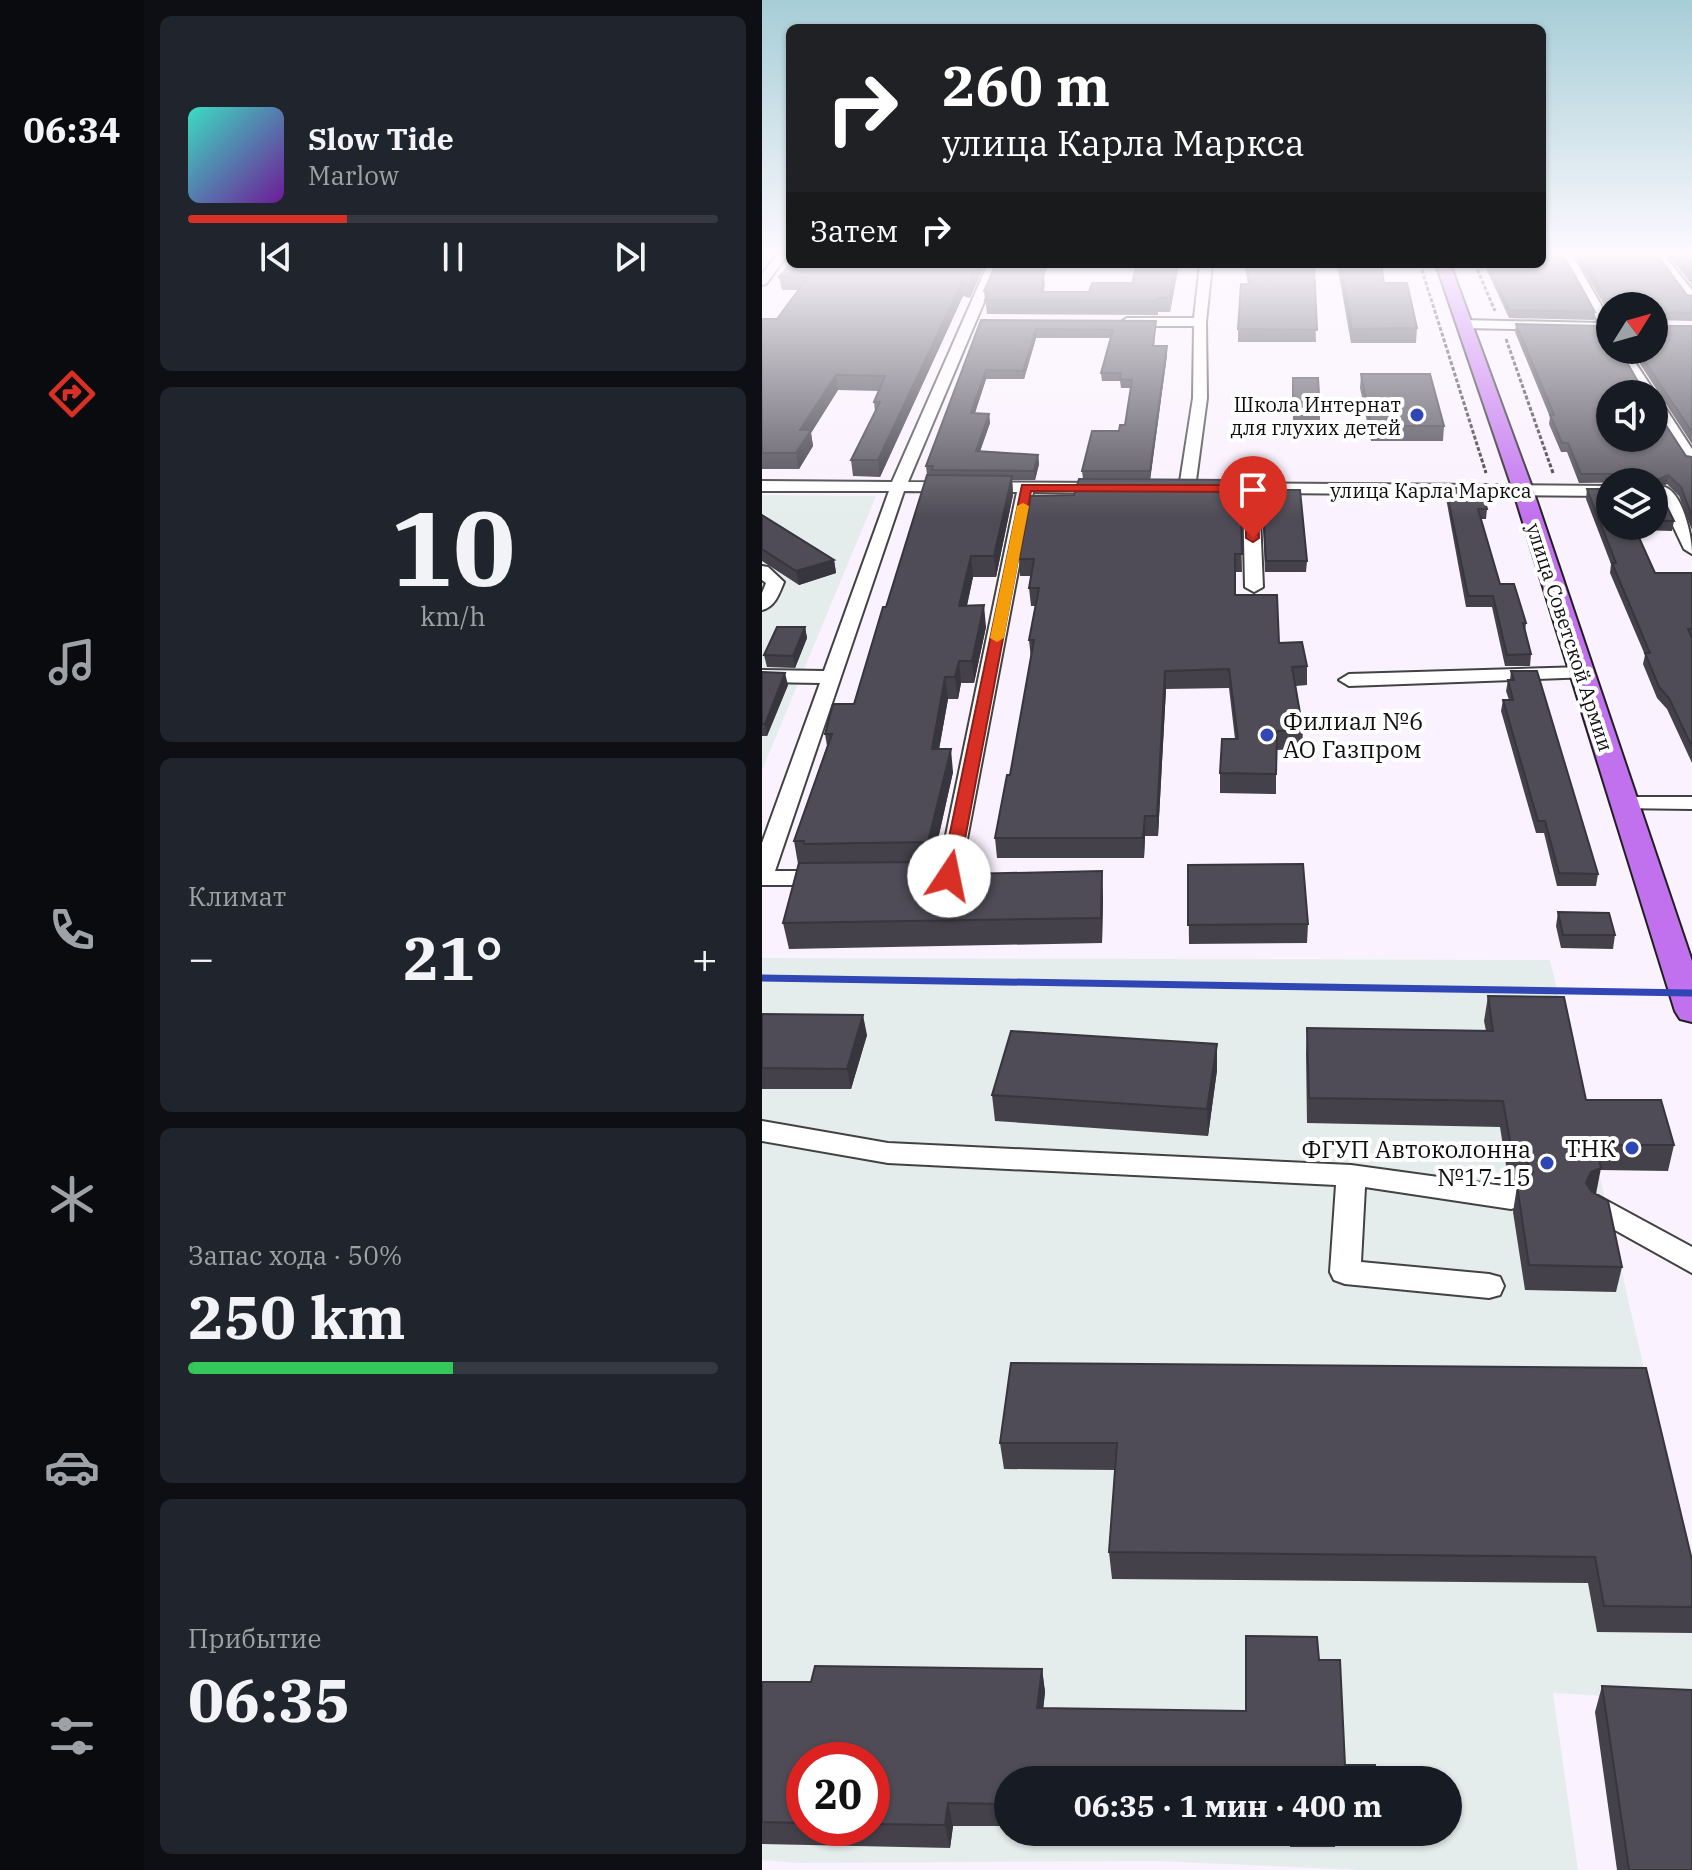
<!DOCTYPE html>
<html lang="ru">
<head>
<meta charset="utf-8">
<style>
	body { margin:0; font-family:"IBM Plex Serif",serif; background:#20242c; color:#f1f3f6; height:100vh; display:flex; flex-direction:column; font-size:30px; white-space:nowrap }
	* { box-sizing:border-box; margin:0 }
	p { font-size:26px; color:#9ea1a6 }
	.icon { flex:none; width:44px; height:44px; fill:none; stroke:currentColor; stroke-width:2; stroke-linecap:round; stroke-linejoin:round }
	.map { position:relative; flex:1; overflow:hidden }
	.panel { display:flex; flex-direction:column; gap:16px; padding:16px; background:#0d0f14; width:618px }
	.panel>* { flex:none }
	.banner { position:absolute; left:24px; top:24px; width:760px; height:244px; border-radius:12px; box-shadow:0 2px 6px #0004; background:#202124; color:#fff; overflow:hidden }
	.needle { width:52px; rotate:53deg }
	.controls { position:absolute; left:834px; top:292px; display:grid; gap:16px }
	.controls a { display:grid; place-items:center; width:72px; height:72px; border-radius:50%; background:#171b24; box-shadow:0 2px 6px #0004; font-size:40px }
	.speed { position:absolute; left:24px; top:1742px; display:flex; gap:16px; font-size:40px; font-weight:700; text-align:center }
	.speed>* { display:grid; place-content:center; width:104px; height:104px; border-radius:50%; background:#171b24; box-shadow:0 2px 6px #0004; line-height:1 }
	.speed .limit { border:12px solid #d22; background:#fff; color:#111 }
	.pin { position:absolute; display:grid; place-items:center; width:68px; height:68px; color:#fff; margin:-82px -34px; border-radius:50% 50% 50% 0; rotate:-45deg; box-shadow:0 0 8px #0007 }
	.pin .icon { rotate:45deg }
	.me { position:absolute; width:88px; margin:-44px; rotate:11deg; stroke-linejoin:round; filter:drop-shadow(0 0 6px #0008) }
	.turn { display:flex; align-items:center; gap:28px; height:168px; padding:0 24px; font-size:36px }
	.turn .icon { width:104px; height:104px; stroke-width:2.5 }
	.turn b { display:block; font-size:56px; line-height:68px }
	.then { display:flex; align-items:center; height:76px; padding:0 24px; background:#0003; gap:16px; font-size:30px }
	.big { font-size:60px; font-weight:700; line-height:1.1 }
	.panel .card { flex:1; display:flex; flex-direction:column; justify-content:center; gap:12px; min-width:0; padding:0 28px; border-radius:12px; background:#20242c }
	.panel .dial { align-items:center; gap:0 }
	.dial b { font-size:104px; line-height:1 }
	.song { display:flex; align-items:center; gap:24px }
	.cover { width:96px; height:96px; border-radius:12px; background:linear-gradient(135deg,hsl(170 70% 55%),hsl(280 70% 35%)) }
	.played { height:8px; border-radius:4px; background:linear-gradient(90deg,#d93025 30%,#363941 30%) }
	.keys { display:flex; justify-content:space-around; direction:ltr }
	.heat { display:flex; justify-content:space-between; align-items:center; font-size:44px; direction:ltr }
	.charge { height:12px; border-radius:6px; background:linear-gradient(90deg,#34c759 50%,#363941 0) }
	.trip { position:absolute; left:232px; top:1766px; width:468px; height:80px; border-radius:40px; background:#171b24; box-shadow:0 2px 6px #0004; font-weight:700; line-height:80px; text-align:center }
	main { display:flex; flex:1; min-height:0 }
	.tabs { display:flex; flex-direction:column; width:144px; justify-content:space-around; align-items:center; background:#090b0e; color:#9ea1a6 }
	.tabs .icon { width:56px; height:56px }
	.tabs .on { color:#d93025 }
	.tabs b { font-size:36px; color:#f1f3f6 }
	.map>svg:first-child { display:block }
	.industrial { fill:#e4edeb; fill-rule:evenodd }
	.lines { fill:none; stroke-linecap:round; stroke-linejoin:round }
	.minor-casing { stroke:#424242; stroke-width:4 }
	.major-casing { stroke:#202020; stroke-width:4 }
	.path { stroke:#313131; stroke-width:3; stroke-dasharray:4 2; stroke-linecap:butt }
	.minor { fill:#fff; fill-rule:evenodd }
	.major { fill:#c171ee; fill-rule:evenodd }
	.rail { stroke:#3046b5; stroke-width:7 }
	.wall { fill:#44414b; fill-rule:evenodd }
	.shaded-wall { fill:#37353d }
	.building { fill:#4f4c57; stroke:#37353d; stroke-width:2 }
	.route { fill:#d93025; stroke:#8d1f18; stroke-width:2 }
	.slow { fill:#f59e0b }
	.poi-dot { fill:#3046b5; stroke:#fff; stroke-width:3 }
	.labels { text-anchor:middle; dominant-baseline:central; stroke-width:8; stroke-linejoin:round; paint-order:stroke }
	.far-poi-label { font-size:20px; fill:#0f0f0f; stroke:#fff; text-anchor:end }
	.far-street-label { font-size:20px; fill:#0f0f0f; stroke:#fff }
	.poi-label { font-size:24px; fill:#0f0f0f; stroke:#fff; text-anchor:end }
</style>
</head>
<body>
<main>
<nav class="tabs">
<b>06:34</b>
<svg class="icon on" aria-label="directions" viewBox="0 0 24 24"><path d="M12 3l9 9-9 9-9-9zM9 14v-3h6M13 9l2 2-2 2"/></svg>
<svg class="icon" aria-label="music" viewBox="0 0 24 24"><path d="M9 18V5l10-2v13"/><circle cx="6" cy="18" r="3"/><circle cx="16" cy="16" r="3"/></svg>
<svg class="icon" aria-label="phone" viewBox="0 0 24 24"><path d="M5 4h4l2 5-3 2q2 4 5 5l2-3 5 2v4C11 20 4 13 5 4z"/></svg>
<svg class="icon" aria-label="climate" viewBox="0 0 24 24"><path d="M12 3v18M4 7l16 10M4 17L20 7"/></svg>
<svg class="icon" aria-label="car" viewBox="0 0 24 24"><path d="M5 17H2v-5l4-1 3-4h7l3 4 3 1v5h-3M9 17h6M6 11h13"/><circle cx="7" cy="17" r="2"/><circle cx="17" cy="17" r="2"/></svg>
<svg class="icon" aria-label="filters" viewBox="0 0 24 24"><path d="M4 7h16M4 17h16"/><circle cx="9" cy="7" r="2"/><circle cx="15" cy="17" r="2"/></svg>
</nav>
<section class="panel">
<div class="card">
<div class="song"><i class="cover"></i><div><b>Slow Tide</b><p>Marlow</p></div></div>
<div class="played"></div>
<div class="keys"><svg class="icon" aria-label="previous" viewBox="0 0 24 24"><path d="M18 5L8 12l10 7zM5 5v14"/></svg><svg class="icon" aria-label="pause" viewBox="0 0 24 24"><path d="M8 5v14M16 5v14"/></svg><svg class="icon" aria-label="next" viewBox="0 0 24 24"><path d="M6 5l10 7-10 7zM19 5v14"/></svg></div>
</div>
<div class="card dial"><b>10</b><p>km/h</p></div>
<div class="card"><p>Климат</p>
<div class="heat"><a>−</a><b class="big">21°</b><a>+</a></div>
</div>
<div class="card"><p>Запас хода · 50%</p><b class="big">250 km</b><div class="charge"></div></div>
<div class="card"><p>Прибытие</p><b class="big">06:35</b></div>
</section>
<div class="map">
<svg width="930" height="1870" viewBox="0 0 930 1870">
	<rect width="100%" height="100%" fill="#faf2fe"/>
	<!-- industrial -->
	<g class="industrial">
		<path d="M0 495 114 496 0 770Z"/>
		<path d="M0 958 788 960 930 1577V1701L791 1693 816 1870H599L394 1861 36 1863 0 1860ZM42 1760H110V1828H42ZM246 1780H686V1832H246Z"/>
	</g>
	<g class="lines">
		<!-- minor casing -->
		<g class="minor-casing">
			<g id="minor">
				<path d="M14 256H25L4 284 0 285V274Z"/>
				<path d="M800 256H811L848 321V336L841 331 702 328 696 324 702 320 837 323Z"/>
				<path d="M892 256H903L930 290V302L926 301Z"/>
				<path d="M226 264H238L146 482 346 483 354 488 346 493 271 492 198 876 195 881C181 884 164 885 150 882L147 877 150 872 177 869 255 492 142 491 13 871H66L74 873 77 878 74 883 66 885H0V843L58 683 0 682V670L62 671 127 491H0V481L130 482Z"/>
				<path d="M438 264H450L444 322 445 398 433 488 425 493 417 488 431 398 432 326H365L359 322 365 318H432Z"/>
				<path d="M853 350H865L894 394 892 397V394H880Z"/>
				<path d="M892 397 897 398 930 449V465L925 464 892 412Z"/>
				<path d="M446 483 848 486V496L497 493 501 587 492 592 483 587 481 493 441 491V485Z"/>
				<path d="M903 487C921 494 930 536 930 554L922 549 895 492Z"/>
				<path d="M0 566 6 567 22 582C17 594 13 607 0 610V593L4 583 0 580Z"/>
				<path d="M821 667 828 669 831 673 828 677 587 686 577 680 587 674Z"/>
				<path d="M861 797H930V809L853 808 850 803Z"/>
				<path d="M0 1121 126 1143 589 1165 749 1187 759 1190 764 1198 759 1206 749 1209 603 1187 599 1262 727 1274 738 1277 742 1286 738 1295 727 1298 583 1284 572 1280 568 1272 574 1185 126 1163 0 1141Z"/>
				<path d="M836 1196 930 1247V1273L826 1215 821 1207 826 1199Z"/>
			</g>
		</g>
		<!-- major casing -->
		<g class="major-casing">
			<path id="major" d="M674 264H688L771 490 930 961V1022L918 1019 913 1011 751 490Z"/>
		</g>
		<!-- path -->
		<g class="path">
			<path d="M658 264 724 473"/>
			<path d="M713 264 733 311"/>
			<path d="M744 339 791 473"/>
		</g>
		<!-- minor -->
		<use href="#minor" class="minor"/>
		<!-- major -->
		<use href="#major" class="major"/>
		<!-- rail -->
		<path class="rail" d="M0 978 930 993"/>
	</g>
	<!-- wall -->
	<g class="wall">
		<path d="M813 256H896L925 295 930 296V321L892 320 848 306V315Z"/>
		<path d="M907 256H930V285Z"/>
		<path d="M28 264H223L208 298 201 296 118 477 91 476 89 460 113 412 112 402 117 391 76 390 49 433 51 446 37 469H0V319H15L36 290H20L17 277Z"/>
		<path d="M234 264H286L282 276V292H327L370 283 375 264H417L408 312H396V315L225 314 222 291Z"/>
		<path d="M482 264H552L554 342H476V329L486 284Z"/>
		<path d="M575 264H619L622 283 655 328 654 343H589Z"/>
		<path d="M722 264H780L833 312 832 320 747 318Z"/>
		<path d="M219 320 394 321 392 346H405V355L388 479 478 483 480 572H473V595L517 643 545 666V685L534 686 541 730 540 749 514 750V794L458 793V773L473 739 467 688 404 689 396 836H383L382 858H235L233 838 248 775 269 659 267 640 273 606H269L267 588 269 576H258L257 559 312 495 321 479 320 471 363 425 369 388H359L358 381H340L339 373 348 338H274L262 379H224L213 413 227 414 228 423 218 451 276 455 277 464 273 480H250L251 495 234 577H211L205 606 224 627 212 683H199L196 699H186L177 749 191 772 170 866H162L163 875 341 896 340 943 27 949 21 923 36 864 32 841 65 746 63 734 92 704 124 607 165 475 164 466Z"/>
		<path d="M754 324 848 394 924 456 930 457V530L917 496 905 484 896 488 912 521 910 531 878 530 877 538 893 573H930V763L905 709 895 698 881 664 883 655 848 573 849 564 824 499 825 489 848 526H892V482L817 483 805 452H799L787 424 788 417 753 332Z"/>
		<path d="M930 326V444L869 350H892Z"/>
		<path d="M599 374 682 426 681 441H609L598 388Z"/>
		<path d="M531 378 558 412V422H531Z"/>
		<path d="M684 488 725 509 724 519H719L738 584 764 623 763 632 769 654 768 666H743L730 607H704L684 498Z"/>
		<path d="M500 500 545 561 544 572H503Z"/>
		<path d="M0 515 72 560 74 573 37 585 0 561Z"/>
		<path d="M43 627 45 638 33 668 5 667 2 655Z"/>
		<path d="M749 671 836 874 834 886H795L782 833H774L739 711 741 700H747L744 691 746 680H748Z"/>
		<path d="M0 672 26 685 5 736H0Z"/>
		<path d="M426 865 546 924 545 943 427 944Z"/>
		<path d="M796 912 853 935 851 949 799 948 794 926Z"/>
		<path d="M726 996 824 1100 912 1145 906 1171 838 1170 833 1194 860 1267 854 1292 763 1290 751 1212 755 1186 747 1184 738 1127 545 1123 544 1053 545 1028 724 1031 722 1021Z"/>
		<path d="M0 1014 105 1035 89 1089H0Z"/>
		<path d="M455 1070 446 1136 233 1121 230 1095Z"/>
		<path d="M249 1363 930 1560V1633L835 1632 826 1583 350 1579 347 1552 353 1470 242 1469 238 1443Z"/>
		<path d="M557 1660 583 1765 246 1780V1826H191L188 1848 0 1844V1682H49L280 1669 283 1692 281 1708 483 1711ZM42 1760H110V1828H42Z"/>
		<path d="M840 1686 930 1870H855L833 1712Z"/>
		<path d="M528 1832H574L573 1847H528Z"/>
	</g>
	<!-- shaded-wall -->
	<g class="shaded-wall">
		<path d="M216 264H223L208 298 206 285Z"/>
		<path d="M281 264H286L282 276 283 285 280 301 279 292 278 271Z"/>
		<path d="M414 264H417L408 312V298Z"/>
		<path d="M200 282 201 296 118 477 116 460Z"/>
		<path d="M274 329V338L262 379 261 371Z"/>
		<path d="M405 346V355L388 481V471Z"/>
		<path d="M224 370V379L210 422 209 413Z"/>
		<path d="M74 375 76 390 49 433 51 446 37 469 34 453 38 430Z"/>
		<path d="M227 414 228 423 215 460 214 451Z"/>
		<path d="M276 455 277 464 273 480 272 471Z"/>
		<path d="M906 475 905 484 893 489 895 480Z"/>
		<path d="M250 476 251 495 234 577 232 556Z"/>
		<path d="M209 556 211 577 200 627 197 606Z"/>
		<path d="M72 560 74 573 37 585 34 571Z"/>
		<path d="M222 605 224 627 212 683 210 661Z"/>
		<path d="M43 627 45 638 33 668 31 656Z"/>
		<path d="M197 661 199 683 196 699 193 677Z"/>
		<path d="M403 671 404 689 396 836 395 816Z"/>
		<path d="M23 673 26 685 5 736 3 724Z"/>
		<path d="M183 677 186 699 173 772 170 749Z"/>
		<path d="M189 749 191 772 170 866 166 842Z"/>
		<path d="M383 816V836L382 858 381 838Z"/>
		<path d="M162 862 165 886 158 875Z"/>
		<path d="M340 871 341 896 340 943 339 918Z"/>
		<path d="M101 1015 105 1035 89 1089 85 1069Z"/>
		<path d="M455 1044V1070L446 1136 445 1109Z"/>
		<path d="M839 1168 834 1194 823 1197 824 1183 829 1172Z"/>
		<path d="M280 1669 283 1692 279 1731 275 1708Z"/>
		<path d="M186 1803 191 1826 188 1848 183 1825Z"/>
	</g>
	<!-- building -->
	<g class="building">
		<path d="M780 256H802L833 312 747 310 726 264H780Z"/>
		<path d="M818 256H896L925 295 930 296V313L893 312 892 313V306H848Z"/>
		<path d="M914 256H930V276Z"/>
		<path d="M28 264H216L206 285 200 282 116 460H89L118 402H112L123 376 74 375 38 430H49L34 453H0V319H15L46 277H17Z"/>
		<path d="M234 264H281L278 271H282L279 292H327L330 283H370L375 264H414L408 298H396V301L223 300 226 293 222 291Z"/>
		<path d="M485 264H552L555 330 476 329 479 284H489Z"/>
		<path d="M578 264H619L622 283H645L655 328 590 329Z"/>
		<path d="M219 320 394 321 391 346H405L388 471H320L330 431H357L358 425H363L370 380 358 379 359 373H339L351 330 274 329 261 371 224 370 209 413 227 414 214 451 276 455 272 471 170 470 171 466H164Z"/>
		<path d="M892 322 893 326H930V432L875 350H892Z"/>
		<path d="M754 324 841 326 848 330V350H858L879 387 890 388 891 394H848V438H892V407L924 456 930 457V516L919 487 906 475 895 480 894 484 912 521H892V482H852V477L849 474H819L806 443H800L788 415H792Z"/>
		<path d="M599 374H668L682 426H609Z"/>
		<path d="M531 378H556L558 412H531Z"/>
		<path d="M165 475 250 476 232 556H209L197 606 222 605 210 661H197L193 677H183L170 749H189L166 842 42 844V841H32L70 734H63L71 704H92L121 607H124Z"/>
		<path d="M317 479 474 480V483H478L480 554H473V595H515L517 643 540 642 545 666 530 667 541 730 515 731 514 774 458 773 460 739H476L467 669 403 671 395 816H383L381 838H233L245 775H248L272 640H267L277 588H267L272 559H257L269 496 312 495Z"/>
		<path d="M684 488H719L725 509H716L738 584H752L764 623H761L769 654 745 655 731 596H706Z"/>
		<path d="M825 489H848V526H876L878 531H874L893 573H930V629H926L930 638V747L907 698 897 687 883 653H888L850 563H854Z"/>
		<path d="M500 490H538L545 561H504Z"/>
		<path d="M0 515 72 560 34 571 0 549Z"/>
		<path d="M15 627H43L31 656 2 655Z"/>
		<path d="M749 671H775L836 874 797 873 783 821H776L741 700H751L746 680H752Z"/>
		<path d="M0 672 23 673 3 724H0Z"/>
		<path d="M162 862 158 875 340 871 339 918 21 923 37 863Z"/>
		<path d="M541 864 546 924 426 925V865Z"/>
		<path d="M796 912 847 913 853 935H801Z"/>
		<path d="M726 996 802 997 824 1100H899L912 1145H834L839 1168 829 1172 824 1183 830 1192 846 1201 860 1267 767 1265 755 1186 766 1182 771 1171 764 1161 751 1158 741 1101 547 1098 545 1028 731 1031Z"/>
		<path d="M0 1014 101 1015 85 1069 0 1068Z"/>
		<path d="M249 1031 455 1044 445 1109 230 1095Z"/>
		<path d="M249 1363 884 1368 930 1560V1607L842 1606 833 1557 347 1552 355 1443H238Z"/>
		<path d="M484 1636 555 1637 557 1660H578L583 1765H613L614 1780H246V1804L186 1803 183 1825 110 1824V1760H42V1823L0 1822V1682H49L53 1666 280 1669 275 1708 484 1711Z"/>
		<path d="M840 1686 930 1690V1870H867Z"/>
	</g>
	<!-- sky -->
	<linearGradient id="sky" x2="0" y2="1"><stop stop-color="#a6cdd6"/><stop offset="0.49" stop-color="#fdf9ff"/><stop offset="1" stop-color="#fdf9ff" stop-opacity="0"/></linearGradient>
	<rect width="930" height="518" fill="url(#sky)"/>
	<!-- route -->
	<path class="route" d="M260 485H489L495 489 497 538 491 542 484 538V492L269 491 196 876 187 882 179 876Z"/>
	<!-- slow -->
	<path class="slow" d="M261 503 267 506 242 638 235 642 228 638 255 506Z"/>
	<!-- markers -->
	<g class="poi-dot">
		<circle cx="655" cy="415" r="8"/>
		<circle cx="505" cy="735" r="8"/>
		<circle cx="870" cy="1148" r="8"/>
		<circle cx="785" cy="1163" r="8"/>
	</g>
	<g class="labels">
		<!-- far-poi labels -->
		<g class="far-poi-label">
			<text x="639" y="404">Школа Интернат<tspan x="639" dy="23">для глухих детей</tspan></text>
		</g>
		<!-- far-street labels -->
		<g class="far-street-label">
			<text x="669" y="490">улица Карла Маркса</text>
			<text transform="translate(808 637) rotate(72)">улица Советской Армии</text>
		</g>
		<!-- poi labels -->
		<g class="poi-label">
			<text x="521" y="721" text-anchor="start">Филиал №6<tspan x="521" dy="28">АО Газпром</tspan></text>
			<text x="854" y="1148">ТНК</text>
			<text x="769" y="1149">ФГУП Автоколонна<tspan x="769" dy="28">№17-15</tspan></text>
		</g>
	</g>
</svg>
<div class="controls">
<a><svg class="needle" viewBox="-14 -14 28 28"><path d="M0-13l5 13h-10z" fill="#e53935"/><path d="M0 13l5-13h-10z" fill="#9ea1a6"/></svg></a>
<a><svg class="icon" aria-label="sound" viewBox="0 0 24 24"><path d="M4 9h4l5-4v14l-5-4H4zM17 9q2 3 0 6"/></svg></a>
<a><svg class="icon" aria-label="layers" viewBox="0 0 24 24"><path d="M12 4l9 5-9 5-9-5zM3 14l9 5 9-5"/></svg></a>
</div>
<div class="speed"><div class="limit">20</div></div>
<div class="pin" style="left:491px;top:538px;background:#d93025"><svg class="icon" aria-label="arrive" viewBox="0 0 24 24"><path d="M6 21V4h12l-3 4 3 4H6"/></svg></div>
<svg class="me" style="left:187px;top:876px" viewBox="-20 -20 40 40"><circle r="19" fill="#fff"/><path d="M0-13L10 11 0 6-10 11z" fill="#d93025"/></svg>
<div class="trip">06:35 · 1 мин · 400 m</div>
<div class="banner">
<div class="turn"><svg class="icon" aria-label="right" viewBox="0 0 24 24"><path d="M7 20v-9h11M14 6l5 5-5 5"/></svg><div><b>260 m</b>улица Карла Маркса</div></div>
<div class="then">Затем<svg class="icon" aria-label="right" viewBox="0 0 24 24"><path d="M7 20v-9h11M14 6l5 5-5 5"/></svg></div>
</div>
</div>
</main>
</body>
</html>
